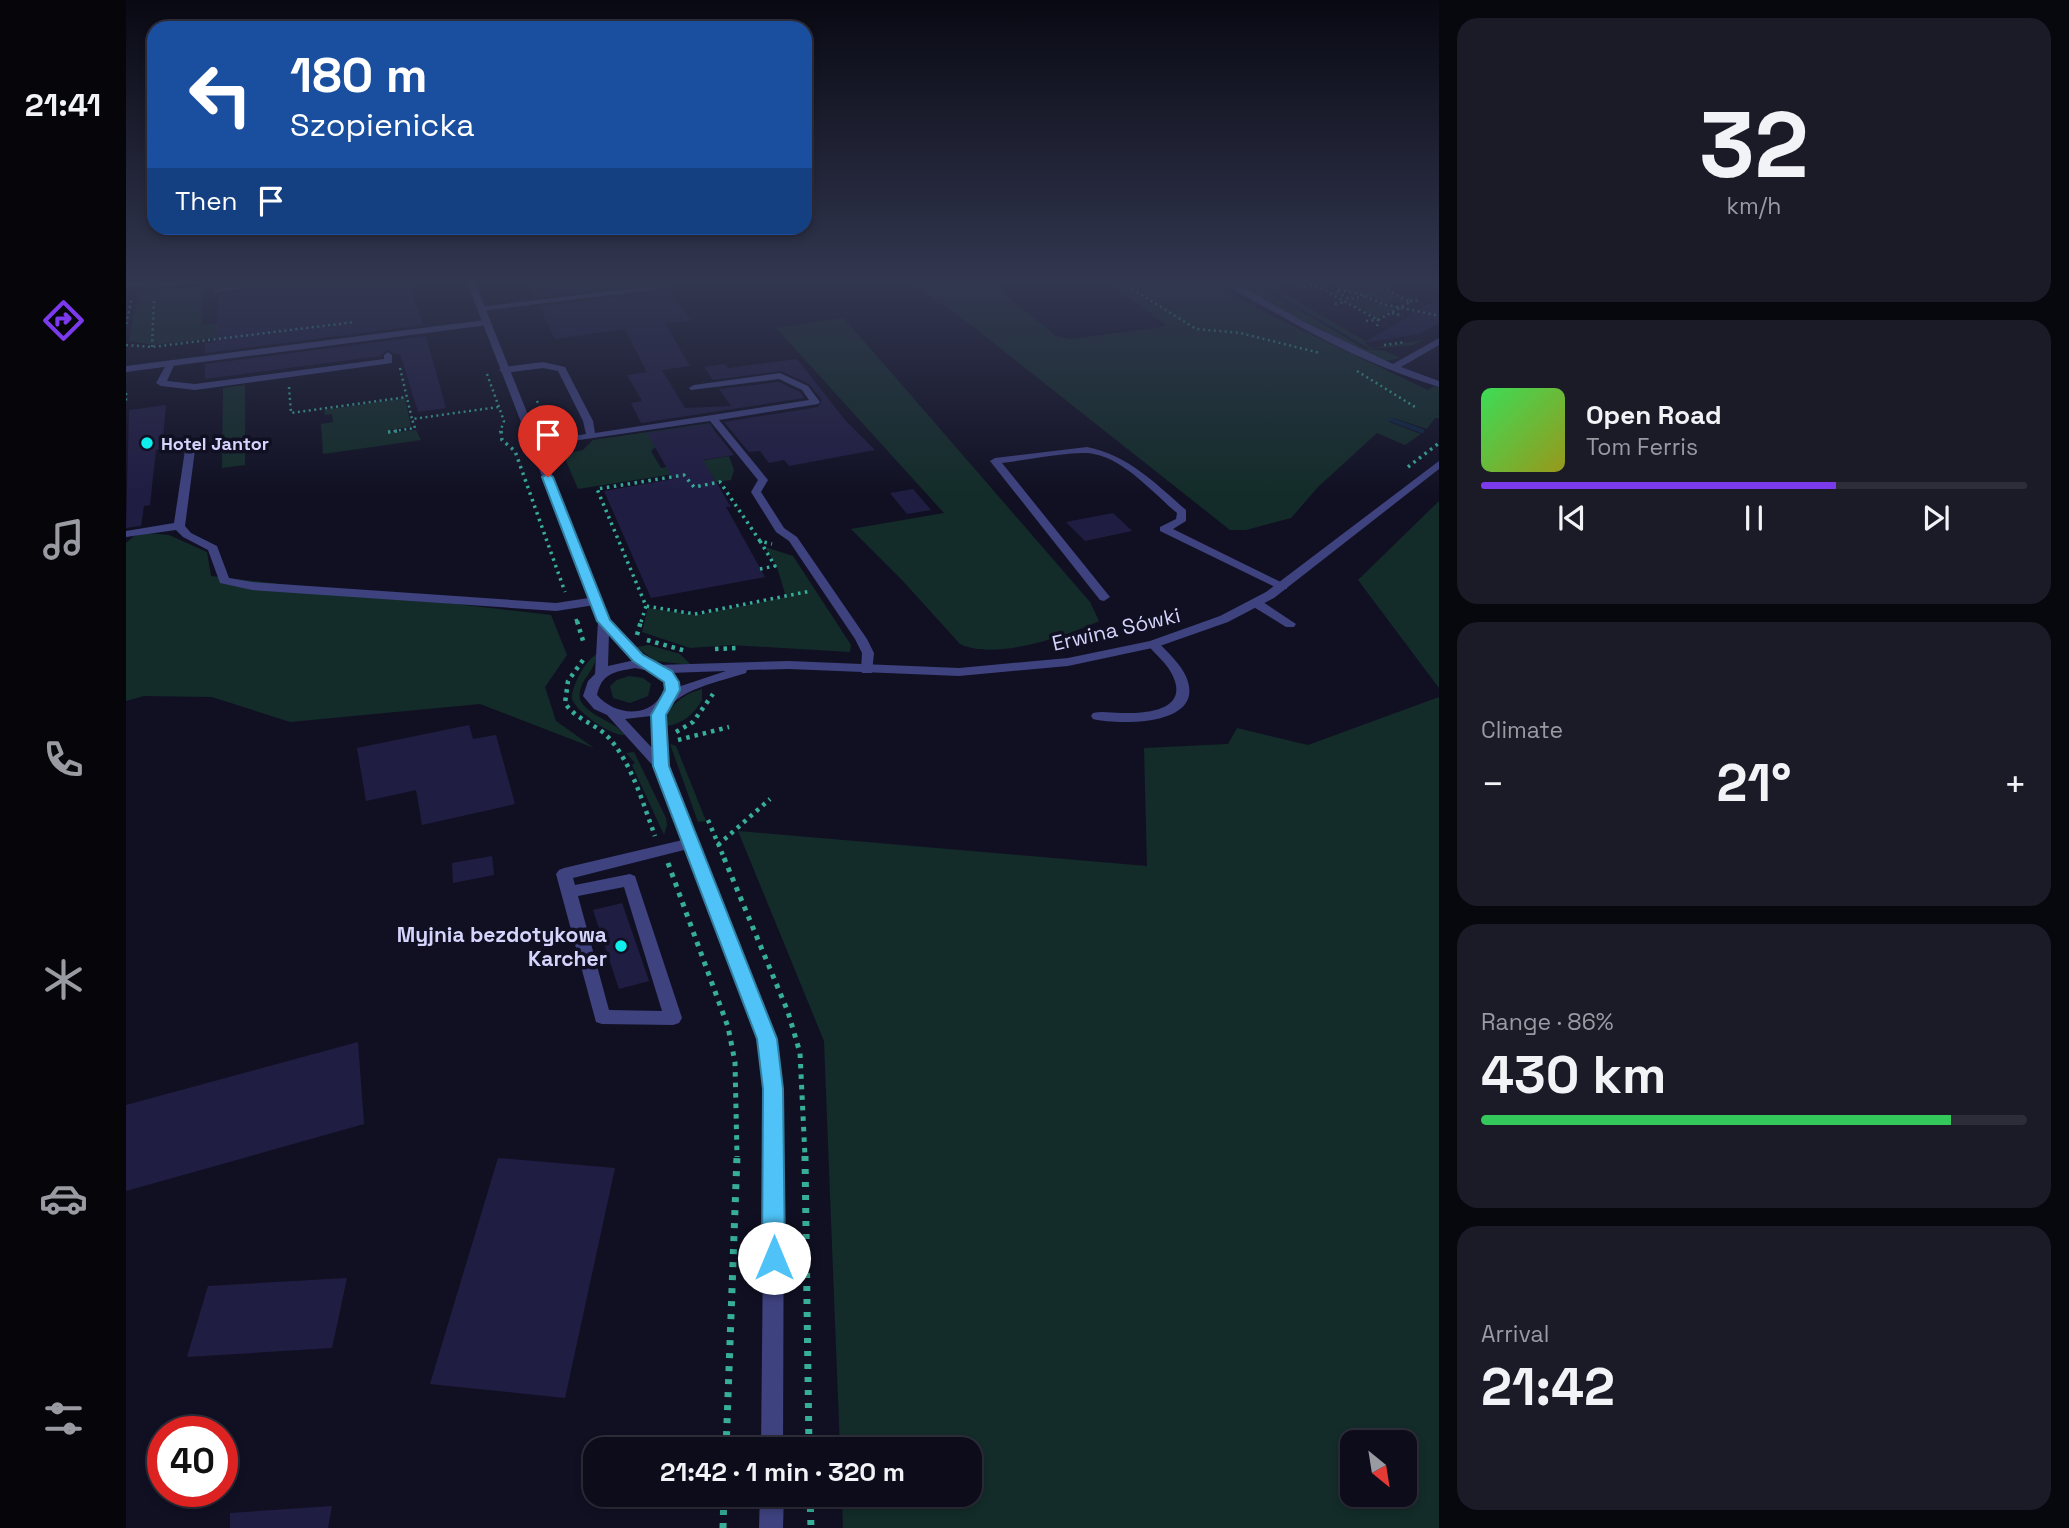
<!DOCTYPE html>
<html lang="en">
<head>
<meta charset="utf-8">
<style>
	body { margin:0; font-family:"Space Grotesk",sans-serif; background:#1b1a27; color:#f1f3f6; height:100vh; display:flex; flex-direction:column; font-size:26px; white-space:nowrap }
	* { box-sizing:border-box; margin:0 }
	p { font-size:23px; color:#9a9ba2 }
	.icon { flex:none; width:38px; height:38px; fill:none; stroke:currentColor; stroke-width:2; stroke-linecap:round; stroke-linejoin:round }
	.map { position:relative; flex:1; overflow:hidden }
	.panel { display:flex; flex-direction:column; gap:18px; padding:18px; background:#07070e; width:630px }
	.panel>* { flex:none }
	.hud { position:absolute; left:21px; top:21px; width:665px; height:214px; border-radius:21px; box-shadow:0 4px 10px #0003,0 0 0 2px #2d2c39; background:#1a4fa0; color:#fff; overflow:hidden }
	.needle { width:46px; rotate:150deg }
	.controls { position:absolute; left:1214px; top:1430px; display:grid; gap:14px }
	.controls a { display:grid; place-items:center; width:77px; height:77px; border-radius:14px; background:#0d0c1a; box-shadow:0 4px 10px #0003,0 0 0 2px #2d2c39; font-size:35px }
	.speed { position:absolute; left:21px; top:1416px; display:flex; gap:14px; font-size:35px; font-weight:700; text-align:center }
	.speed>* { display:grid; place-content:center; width:91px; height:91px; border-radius:50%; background:#0d0c1a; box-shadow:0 4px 10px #0003,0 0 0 2px #2d2c39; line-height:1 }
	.speed .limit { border:10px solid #d22; background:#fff; color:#111 }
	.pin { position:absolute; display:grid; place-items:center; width:60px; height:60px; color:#fff; margin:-72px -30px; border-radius:50% 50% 50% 0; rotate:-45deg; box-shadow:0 0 7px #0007 }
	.pin .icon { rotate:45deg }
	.me { position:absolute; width:77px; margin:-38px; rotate:0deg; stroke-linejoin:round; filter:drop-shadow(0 0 5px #0008) }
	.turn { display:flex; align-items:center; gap:24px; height:147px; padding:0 28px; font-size:32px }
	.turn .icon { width:91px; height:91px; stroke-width:2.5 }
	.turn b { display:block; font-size:49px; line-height:60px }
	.then { display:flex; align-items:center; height:66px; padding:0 28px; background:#0003; gap:14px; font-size:26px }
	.big { font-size:52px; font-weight:700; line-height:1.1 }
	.panel .card { flex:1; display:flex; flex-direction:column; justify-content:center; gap:10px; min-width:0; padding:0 24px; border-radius:21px; background:#1b1a27 }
	.panel .dial { align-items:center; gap:0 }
	.dial b { font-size:91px; line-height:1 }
	.song { display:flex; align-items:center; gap:21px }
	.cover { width:84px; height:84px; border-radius:10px; background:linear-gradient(135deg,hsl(130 70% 55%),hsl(60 70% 35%)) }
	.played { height:7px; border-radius:4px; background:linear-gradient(90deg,#7c3aed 65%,#2d2c39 65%) }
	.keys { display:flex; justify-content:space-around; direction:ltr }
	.heat { display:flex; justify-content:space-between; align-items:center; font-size:38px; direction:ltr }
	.charge { height:10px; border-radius:5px; background:linear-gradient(90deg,#34c759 86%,#2d2c39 0) }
	.trip { position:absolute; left:457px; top:1437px; width:399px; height:70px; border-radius:21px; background:#0d0c1a; box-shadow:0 4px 10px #0003,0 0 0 2px #2d2c39; font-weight:700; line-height:70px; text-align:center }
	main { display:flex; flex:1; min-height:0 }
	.tabs { display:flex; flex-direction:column; width:126px; justify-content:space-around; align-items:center; background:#05050a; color:#9a9ba2 }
	.tabs .icon { width:49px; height:49px }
	.tabs .current { color:#7c3aed }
	.tabs b { font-size:32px; color:#f1f3f6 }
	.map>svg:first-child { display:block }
	.green { fill:#132c29; fill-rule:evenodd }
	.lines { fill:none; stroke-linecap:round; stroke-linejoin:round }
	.stream { stroke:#0d243f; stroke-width:4.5 }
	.building { fill:#201d43 }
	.path-far4 { stroke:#36ae9a; stroke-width:2.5; stroke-dasharray:2 3.5; stroke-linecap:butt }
	.path-far3 { stroke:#36ae9a; stroke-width:3.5; stroke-dasharray:2.5 4.5; stroke-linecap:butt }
	.path-far2 { stroke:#36ae9a; stroke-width:4.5; stroke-dasharray:3.5 5; stroke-linecap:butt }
	.path-far1 { stroke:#36ae9a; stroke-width:5; stroke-dasharray:4.5 6; stroke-linecap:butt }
	.path { stroke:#36ae9a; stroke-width:7; stroke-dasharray:5 8; stroke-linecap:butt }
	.service { fill:#3e427f; fill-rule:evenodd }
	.pedestrian { fill:#3e427f; fill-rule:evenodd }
	.minor { fill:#3e427f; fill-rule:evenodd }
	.tertiary { fill:#3e427f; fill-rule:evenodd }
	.route { fill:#4fc3f7; stroke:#337fa1; stroke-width:2 }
	.poi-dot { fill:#0feeec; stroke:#111023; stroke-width:2.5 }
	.labels { text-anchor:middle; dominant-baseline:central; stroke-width:7; stroke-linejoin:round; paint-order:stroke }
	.far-poi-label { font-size:18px; font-weight:bold; fill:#d4d4fc; stroke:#111023; text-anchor:start }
	.street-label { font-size:21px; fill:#d4d4fc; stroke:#111023 }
	.poi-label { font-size:21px; font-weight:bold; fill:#d4d4fc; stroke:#111023; text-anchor:end }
</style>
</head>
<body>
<main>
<nav class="tabs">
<b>21:41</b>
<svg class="icon current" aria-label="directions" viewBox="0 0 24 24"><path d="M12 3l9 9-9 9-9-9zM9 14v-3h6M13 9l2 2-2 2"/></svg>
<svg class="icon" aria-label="music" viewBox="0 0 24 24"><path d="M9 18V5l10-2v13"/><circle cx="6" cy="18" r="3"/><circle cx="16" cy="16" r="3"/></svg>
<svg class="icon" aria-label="phone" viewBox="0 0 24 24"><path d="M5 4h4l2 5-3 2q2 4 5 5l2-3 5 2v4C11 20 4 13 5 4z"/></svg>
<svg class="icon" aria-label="climate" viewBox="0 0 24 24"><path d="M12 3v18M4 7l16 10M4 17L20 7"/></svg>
<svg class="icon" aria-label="car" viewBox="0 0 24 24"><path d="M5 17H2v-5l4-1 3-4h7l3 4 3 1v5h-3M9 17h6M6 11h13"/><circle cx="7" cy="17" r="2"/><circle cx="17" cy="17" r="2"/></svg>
<svg class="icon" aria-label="filters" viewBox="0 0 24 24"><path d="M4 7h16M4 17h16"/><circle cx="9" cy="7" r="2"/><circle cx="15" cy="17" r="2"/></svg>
</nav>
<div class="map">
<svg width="1313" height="1528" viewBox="0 0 1313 1528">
	<rect width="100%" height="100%" fill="#111023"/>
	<!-- green -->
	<g class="green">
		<path d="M785 280H861L930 336 945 339 1042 326 977 280H1080L1140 313 1302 390 1308 386 1313 387V418H1309L1301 429 1268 418 1263 422 1295 434 1279 445 1251 433 1192 487 1165 518 1120 530H1104L850 329 788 285Z"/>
		<path d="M1116 280H1122L1239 349 1259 351 1275 358 1259 361 1166 316 1118 288 1126 286Z"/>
		<path d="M1126 280H1136L1241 342 1238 343 1246 348 1297 340 1287 345 1244 349Z"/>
		<path d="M1221 280H1240L1281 302 1255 303 1248 297 1216 290Z"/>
		<path d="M78 286 76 325 245 305 235 320 28 345 3 341 12 293Z"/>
		<path d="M1243 297 1253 305 1275 306 1251 318 1220 301Z"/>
		<path d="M718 318 964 602 973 621C941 636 868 661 834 644L776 580 725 529 818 513 650 328Z"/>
		<path d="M119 385V465L96 468 97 388Z"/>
		<path d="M279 398 285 427 262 430V433L290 430 295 440 197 454 195 424 207 422 206 414 199 415 198 410Z"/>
		<path d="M584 423 592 437 528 448 525 451 535 468 603 456 608 470 605 480 570 485 560 472 452 489 437 454 457 450 467 440Z"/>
		<path d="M1313 501V688L1232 580Z"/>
		<path d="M22 533 43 535 81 552 85 576 425 615 441 655 419 687 430 721 468 748 354 704 164 722 86 697 18 696 0 701V543L8 536Z"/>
		<path d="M639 547 667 556 725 645 724 652 605 645 564 648 516 632 522 608 571 615 660 597 651 567Z"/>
		<path d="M523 645 554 654 565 665 530 661 510 647Z"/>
		<path d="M471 654C469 673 451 680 454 700 464 718 486 719 499 735 485 736 452 713 446 699 445 687 460 659 471 654Z"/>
		<path d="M503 676 517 678 525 684 522 696 504 703 487 698 484 686 491 680Z"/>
		<path d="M576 689V700C568 714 557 724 540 726 539 706 558 694 576 689Z"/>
		<path d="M1313 697V1528H717L716 1495 844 1494V1449H714L698 1041 612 831 1021 866 1018 748 1102 744 1111 728 1182 745ZM1227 1442H1279V1494H1227Z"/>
		<path d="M544 744 550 746 580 821 572 822Z"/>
		<path d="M508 752 540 818 541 825 538 835 506 765 509 763 500 753Z"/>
	</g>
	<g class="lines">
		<!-- stream -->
		<path class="stream" d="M1266 420 1296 431"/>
	</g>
	<!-- building -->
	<g class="building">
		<path d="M153 280H282L297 325 79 353V343L90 342 93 295 119 292 118 284Z"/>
		<path d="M449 280H535L565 320 539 324 564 366 536 370 559 408 605 406 593 389 653 382 674 392 678 398 515 423 505 403 516 401 501 375 521 372 498 329 429 339 413 306 528 293 530 284 409 298 403 285Z"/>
		<path d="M1313 298V323L1293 334 1237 343Z"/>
		<path d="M300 336 320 408 292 412 274 354H268L262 349 255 356 79 379V364Z"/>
		<path d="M671 359 719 420 749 450 663 466 658 460 643 463 634 451 623 452 598 422 692 407 696 400 683 384 655 371 587 380 578 367 599 364 602 368Z"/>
		<path d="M40 405 36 449 30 450 24 505 18 506 15 526 0 528 3 410Z"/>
		<path d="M583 424 608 455 577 460 605 507H600L639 577 525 598 478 491 547 479 521 433Z"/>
		<path d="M787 489 805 510 781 514 764 493Z"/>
		<path d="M987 513 1006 531 959 541 940 522Z"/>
		<path d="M343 725 347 739 370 735 389 804 296 825 290 790 240 801 231 748Z"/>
		<path d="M366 856 368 875 327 883 326 863Z"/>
		<path d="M496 903 523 981 493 989 467 910Z"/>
		<path d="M232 1042 238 1124 0 1191V1105Z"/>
		<path d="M372 1158 489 1168 439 1398 304 1384Z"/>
		<path d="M221 1278 206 1348 61 1357 82 1286Z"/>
		<path d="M206 1506 202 1528H104V1513Z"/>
	</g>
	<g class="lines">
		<!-- path-far4 -->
		<g class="path-far4">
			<path d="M992 280 1070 329 1114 333 1194 353"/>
			<path d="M1180 280 1252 320 1284 302 1242 280"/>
			<path d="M1219 280 1213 290C1229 293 1241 295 1254 303 1258 305 1303 313 1313 316"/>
			<path d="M1178 287 1188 285"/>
			<path d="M1211 292 1223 299 1238 296"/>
			<path d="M1284 301 1293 300"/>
			<path d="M1209 304 1219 302"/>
			<path d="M1266 313 1277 316"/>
			<path d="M1240 321 1252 320 1251 326"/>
			<path d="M0 324 6 298"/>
			<path d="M0 345 26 347 229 322"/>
			<path d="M1258 345 1280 342"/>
			<path d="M26 347 28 299"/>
			<path d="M274 368 286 419 373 407"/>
			<path d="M1231 371 1289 407"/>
			<path d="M361 374 378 421 374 432"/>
			<path d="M163 387 165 413 281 397"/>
			<path d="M0 393V401"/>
			<path d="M411 401 421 423 420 428"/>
			<path d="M262 432 289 428 286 419"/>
		</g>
		<!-- path-far3 -->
		<g class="path-far3">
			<path d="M375 431 376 440 389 451 439 592"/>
			<path d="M262 432 271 431"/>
			<path d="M1282 467 1313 443"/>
			<path d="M634 541 594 482 568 487 558 475 471 489 520 606 569 614 685 591"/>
			<path d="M634 569 649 566 634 541 646 544"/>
			<path d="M450 619 451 622"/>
			<path d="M515 622 520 606"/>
		</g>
		<!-- path-far2 -->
		<g class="path-far2">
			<path d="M451 621 458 644"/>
			<path d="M511 635 515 621"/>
			<path d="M521 640 560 651"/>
			<path d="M589 649 612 648"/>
			<path d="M457 660 442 681 439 703C450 720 469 723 482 737 506 763 517 804 529 836"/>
			<path d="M550 732 567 722 587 694"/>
			<path d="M552 740 603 727"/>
			<path d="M582 820 599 860"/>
			<path d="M592 845 644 799"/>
		</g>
		<!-- path-far1 -->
		<g class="path-far1">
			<path d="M598 858 662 1012 674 1053 679 1157"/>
			<path d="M542 863 602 1027 609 1062 611 1157"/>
		</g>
		<!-- path -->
		<g class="path">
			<path d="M679 1156 683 1449"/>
			<path d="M600 1449 611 1156"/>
			<path d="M684 1494 685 1528"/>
			<path d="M597 1528 598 1494"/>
		</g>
		<!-- service -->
		<g class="service">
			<path d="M66 280H88L84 282 29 288 0 286V282L29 284Z"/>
			<path d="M88 280H96V288L113 286 117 288 89 293Z"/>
			<path d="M525 286H528V290L354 311 350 309 354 307Z"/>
			<path d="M262 352 266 355V363L69 390 35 386 30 383 41 363 45 360 49 363 41 381 69 384 258 359V355Z"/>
			<path d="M417 362 439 367 467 421 469 433 683 400 676 390 653 379 565 390 563 388 568 385 654 373 682 386 694 402 692 404 593 420 642 480 635 492 658 528 671 537 741 639 748 653 746 673H736L735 670 736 653 729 639 663 541 650 532 625 492 632 480 584 421 405 447 404 445 409 442 460 434 457 421 432 371 417 368 377 373 373 370 377 367Z"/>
			<path d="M64 447 69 450 59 526 65 533 91 546 103 578 126 582 430 603 469 597 475 601 469 605 430 611 126 590 94 583 82 550 57 537 50 530 0 537V531L48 523 59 450Z"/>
			<path d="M961 447C1002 455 1029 483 1060 510V521L1047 529 1161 585V589H1153L1034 531V527L1050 519 1051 513C1026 492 996 456 962 453 940 452 900 460 876 463L984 597 978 601 974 600 864 461 869 458Z"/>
			<path d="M1130 599 1134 600 1170 624 1168 627H1160L1126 606V600Z"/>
			<path d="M1027 640 1031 641C1043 654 1060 668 1063 686 1070 726 992 725 967 719L965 716 967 713C976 711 986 713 995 713 1024 714 1068 709 1043 669 1037 660 1028 653 1021 644Z"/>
			<path d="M565 838 570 839 573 843 570 847 447 878 449 885 504 874 509 876 556 1018 553 1023 547 1025 476 1024 470 1022 430 874 433 870 438 868ZM498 887 536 1011 483 1010 452 896Z"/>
		</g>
		<!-- pedestrian -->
		<path class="pedestrian" d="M1304 280H1313V284Z"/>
		<!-- minor -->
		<g class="minor">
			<path d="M1095 280H1104L1180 323 1267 364 1313 338V345L1275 367 1313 381V387C1253 369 1195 340 1141 308 1126 300 1108 291 1095 280Z"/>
			<path d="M359 320 362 321V325L0 372V366Z"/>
		</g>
		<!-- tertiary -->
		<g class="tertiary">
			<path d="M340 280H348L484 620 527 664 532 665 663 661 833 668 942 658 1024 641 1094 616 1140 592 1313 461V469L1148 598 1102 622 1031 647 942 666 833 676 663 669 621 670 620 673C596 681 547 690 539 715L542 766 650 1039 656 1089 658 1155 657 1449H635L638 1155V1089L632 1039 529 768 481 715 468 709 457 696 462 681 469 674 472 621ZM483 634 509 660 482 666ZM509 668 528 672 539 683C534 718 491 719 471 695 476 673 488 672 509 668ZM600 671 552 687V682L543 673ZM525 716 527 749 499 719Z"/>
			<path d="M634 1494H658L657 1528H633Z"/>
		</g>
	</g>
	<!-- sky -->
	<linearGradient id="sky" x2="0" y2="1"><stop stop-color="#090913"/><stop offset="0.57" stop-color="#323750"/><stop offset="1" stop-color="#323750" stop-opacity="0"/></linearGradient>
	<rect width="1313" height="494" fill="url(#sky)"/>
	<!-- route -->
	<path class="route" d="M422 474 427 477 484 620 517 655 546 671 553 682 554 690 540 715 543 766 651 1039 657 1089 659 1258 656 1266 648 1270 639 1266 636 1258 637 1089 631 1039 527 766 525 715 539 690 538 682 507 661 471 621 416 477Z"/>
	<!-- markers -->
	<g class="poi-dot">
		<circle cx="21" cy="443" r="7"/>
		<circle cx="495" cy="946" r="7"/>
	</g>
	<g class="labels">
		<!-- far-poi labels -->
		<g class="far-poi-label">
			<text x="35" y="443">Hotel Jantor</text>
		</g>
		<!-- street labels -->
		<g class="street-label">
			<text transform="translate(990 629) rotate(-13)">Erwina Sówki</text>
		</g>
		<!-- poi labels -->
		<g class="poi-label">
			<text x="481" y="934">Myjnia bezdotykowa<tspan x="481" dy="24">Karcher</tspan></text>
		</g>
	</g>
</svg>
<div class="controls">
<a><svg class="needle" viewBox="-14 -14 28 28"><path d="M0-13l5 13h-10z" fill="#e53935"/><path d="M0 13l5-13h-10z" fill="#9a9ba2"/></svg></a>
</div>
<div class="speed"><div class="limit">40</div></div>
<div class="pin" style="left:422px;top:477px;background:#d93025"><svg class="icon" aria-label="arrive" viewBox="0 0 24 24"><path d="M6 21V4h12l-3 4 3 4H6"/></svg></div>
<svg class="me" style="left:648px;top:1258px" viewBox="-20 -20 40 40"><circle r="19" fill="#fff"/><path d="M0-13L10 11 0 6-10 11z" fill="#4fc3f7"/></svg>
<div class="trip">21:42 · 1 min · 320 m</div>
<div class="hud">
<div class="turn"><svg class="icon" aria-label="left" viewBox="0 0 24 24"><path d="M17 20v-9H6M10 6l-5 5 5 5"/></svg><div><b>180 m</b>Szopienicka</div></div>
<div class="then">Then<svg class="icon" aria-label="arrive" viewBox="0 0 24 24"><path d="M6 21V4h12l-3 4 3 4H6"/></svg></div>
</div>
</div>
<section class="panel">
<div class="card dial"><b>32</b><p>km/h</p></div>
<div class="card">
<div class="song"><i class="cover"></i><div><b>Open Road</b><p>Tom Ferris</p></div></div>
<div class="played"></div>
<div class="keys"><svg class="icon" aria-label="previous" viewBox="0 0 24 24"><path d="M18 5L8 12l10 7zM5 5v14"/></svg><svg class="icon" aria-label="pause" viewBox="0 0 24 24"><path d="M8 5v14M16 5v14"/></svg><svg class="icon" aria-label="next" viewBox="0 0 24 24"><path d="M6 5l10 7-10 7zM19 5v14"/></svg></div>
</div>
<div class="card"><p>Climate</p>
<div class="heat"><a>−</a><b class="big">21°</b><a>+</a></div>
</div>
<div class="card"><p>Range · 86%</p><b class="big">430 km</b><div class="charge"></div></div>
<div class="card"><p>Arrival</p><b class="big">21:42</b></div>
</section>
</main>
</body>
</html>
